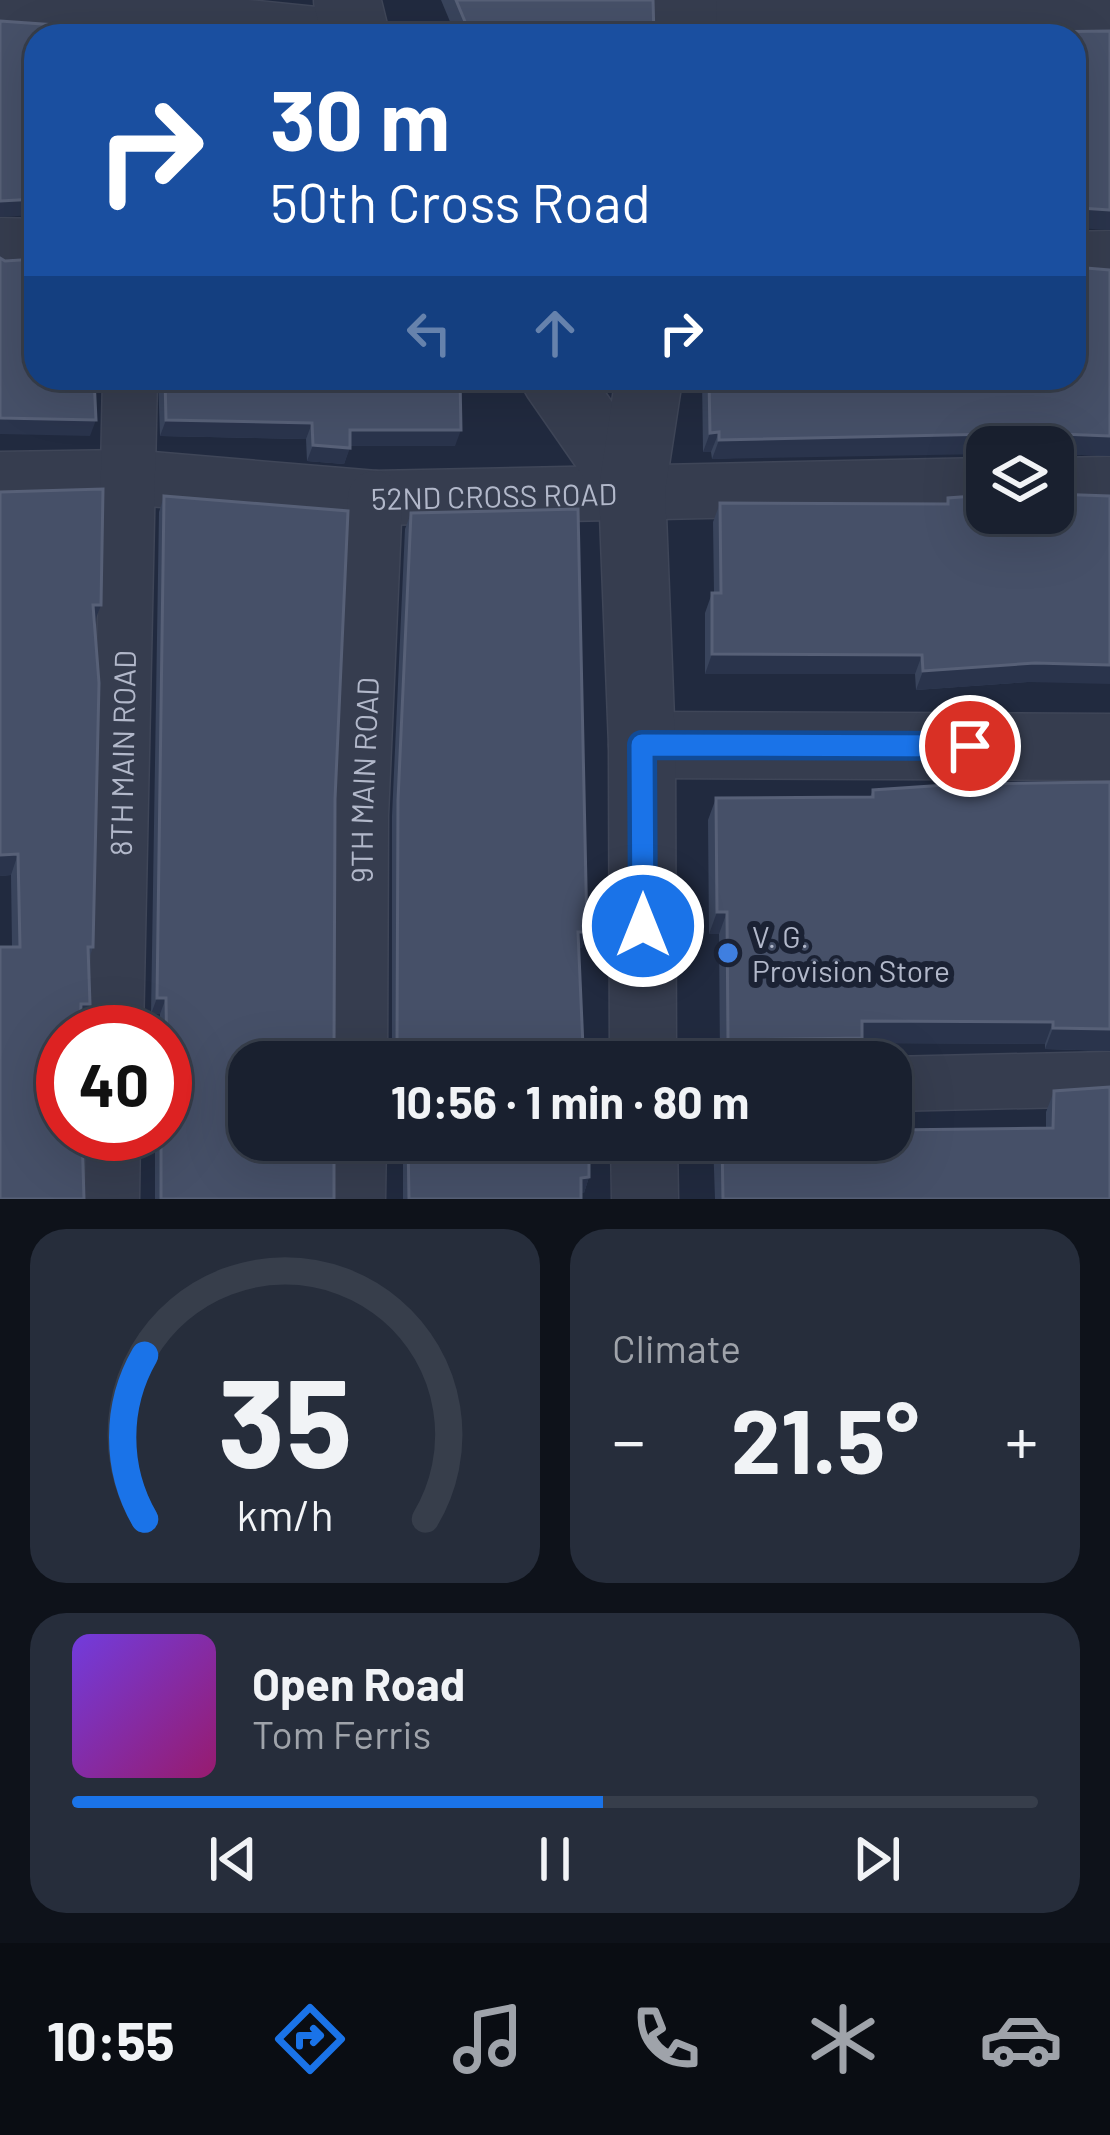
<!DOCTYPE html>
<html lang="en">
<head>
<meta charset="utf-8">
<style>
	body { margin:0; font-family:Barlow,sans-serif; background:#262d3b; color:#f1f3f6; height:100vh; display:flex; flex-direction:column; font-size:45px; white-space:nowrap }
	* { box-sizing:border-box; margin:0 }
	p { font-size:39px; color:#9fa3aa }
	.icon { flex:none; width:66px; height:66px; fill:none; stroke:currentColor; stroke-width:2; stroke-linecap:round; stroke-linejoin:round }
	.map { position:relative; height:1199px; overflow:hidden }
	.panel { display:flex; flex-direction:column; gap:30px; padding:30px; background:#0e121a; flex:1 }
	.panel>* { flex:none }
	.guide { position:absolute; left:24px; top:24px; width:1062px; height:366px; border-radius:36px; box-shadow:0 12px 48px #0002,0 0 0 3px #373e4b; background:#1a4fa0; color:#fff; overflow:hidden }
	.tools { position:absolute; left:966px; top:426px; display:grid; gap:24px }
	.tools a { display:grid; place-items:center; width:108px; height:108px; border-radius:24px; background:#19202f; box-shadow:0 12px 48px #0002,0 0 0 3px #373e4b; font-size:60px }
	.speed { position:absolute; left:36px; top:1005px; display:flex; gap:24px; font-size:60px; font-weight:700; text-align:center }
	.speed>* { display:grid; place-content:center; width:156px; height:156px; border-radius:50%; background:#19202f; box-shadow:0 12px 48px #0002,0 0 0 3px #373e4b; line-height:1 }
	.speed .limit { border:18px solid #d22; background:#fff; color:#111 }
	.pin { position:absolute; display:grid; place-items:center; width:102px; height:102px; color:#fff; margin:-51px; border:6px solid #fff; border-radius:50%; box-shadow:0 3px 12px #0007 }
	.me { position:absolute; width:132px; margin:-66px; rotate:0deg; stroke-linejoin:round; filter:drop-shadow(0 0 9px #0008) }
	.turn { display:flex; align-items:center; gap:42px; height:252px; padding:0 48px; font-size:54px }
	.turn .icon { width:156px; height:156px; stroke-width:2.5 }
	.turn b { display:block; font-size:84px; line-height:102px }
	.lanes { display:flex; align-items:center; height:114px; padding:0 48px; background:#0003; justify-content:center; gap:60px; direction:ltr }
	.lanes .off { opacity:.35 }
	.big { font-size:90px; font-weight:700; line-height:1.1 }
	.panel .card { flex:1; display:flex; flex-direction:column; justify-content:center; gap:18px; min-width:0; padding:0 42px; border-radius:36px; background:#262d3b }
	.panel .dial { align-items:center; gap:0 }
	.dial svg { height:312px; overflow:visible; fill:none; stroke:#373e4b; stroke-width:7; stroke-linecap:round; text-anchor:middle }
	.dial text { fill:#f1f3f6; stroke:none }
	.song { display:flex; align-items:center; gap:36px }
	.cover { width:144px; height:144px; border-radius:18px; background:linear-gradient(135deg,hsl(260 70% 55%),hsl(320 70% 35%)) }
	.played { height:12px; border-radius:6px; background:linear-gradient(90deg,#1a73e8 55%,#373e4b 55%) }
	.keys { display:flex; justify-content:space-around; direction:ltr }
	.heat { display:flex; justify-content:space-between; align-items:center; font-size:66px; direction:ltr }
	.panel .tiles { flex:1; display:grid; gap:30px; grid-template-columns:1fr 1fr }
	.card:last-child { grid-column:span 2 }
	.trip { position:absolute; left:228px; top:1041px; width:684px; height:120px; border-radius:36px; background:#19202f; box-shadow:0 12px 48px #0002,0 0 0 3px #373e4b; font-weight:700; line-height:120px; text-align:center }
	.menu { display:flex; height:192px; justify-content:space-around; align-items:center; background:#0a0d13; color:#9fa3aa }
	.menu .icon { width:84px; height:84px }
	.menu .current { color:#1a73e8 }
	.menu b { font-size:54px; color:#f1f3f6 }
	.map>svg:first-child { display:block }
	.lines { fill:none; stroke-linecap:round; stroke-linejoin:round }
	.minor-casing { stroke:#3f4658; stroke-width:57 }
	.tertiary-casing { stroke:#3f4658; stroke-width:69 }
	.minor { stroke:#363d4f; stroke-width:54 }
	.tertiary { stroke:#363d4f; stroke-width:66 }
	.wall { fill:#39445c }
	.shaded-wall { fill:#2a344c }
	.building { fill:#465068; stroke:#576077; stroke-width:3 }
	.route-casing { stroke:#114b97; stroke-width:30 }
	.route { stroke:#1a73e8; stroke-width:21 }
	.shop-dot { fill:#3f7fe0; stroke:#1b2234; stroke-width:4.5 }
	.labels { text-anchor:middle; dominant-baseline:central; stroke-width:12; stroke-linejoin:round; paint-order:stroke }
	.street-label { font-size:30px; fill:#b2b8ca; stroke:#1b2234 }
	.poi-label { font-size:30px; fill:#b2b8ca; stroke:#1b2234; text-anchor:start }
</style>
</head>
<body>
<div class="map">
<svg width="1110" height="1199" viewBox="0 0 1110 1199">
	<rect width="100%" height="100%" fill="#212a3f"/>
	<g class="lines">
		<!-- minor casing -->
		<g class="minor-casing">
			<g id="minor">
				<path d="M0 9 98 12 336 36"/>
				<path d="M684 24 1110 19"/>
				<path d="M0 245 36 246"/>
				<path d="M1074 259 1110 258"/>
				<path id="s1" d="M0 479 127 477 375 498 987 485"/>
				<path d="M1053 485 1110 484"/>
				<path id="s2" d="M116 1032 130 378"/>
				<path id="s3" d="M360 1062 361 815 375 498"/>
				<path d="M891 1084 1110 1079"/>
				<path d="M112 1199 113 1134"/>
				<path d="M358 1199 359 1140"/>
			</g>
		</g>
		<!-- tertiary casing -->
		<g class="tertiary-casing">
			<g id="tertiary">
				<path d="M347 0 356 36"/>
				<path d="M683 36 684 0"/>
				<path d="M555 378 632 489"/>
				<path d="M642 745 1110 747"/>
				<path d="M643 1062 642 745 632 489 649 378"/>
				<path d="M644 1140 645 1199"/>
			</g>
		</g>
		<!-- minor -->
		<use href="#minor" class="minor"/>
		<!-- tertiary -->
		<use href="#tertiary" class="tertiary"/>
	</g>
	<!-- wall -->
	<g class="wall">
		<path d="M441 0H653L654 36H456Z"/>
		<path d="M158 378H460L455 446H350L344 464 307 461 306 439 160 436Z"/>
		<path d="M702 378H1074L1110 456 1053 454V447H987L712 459 711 452H703Z"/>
		<path d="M0 492 94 623 93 947 88 962 90 1004 82 1024 12 947 11 875 0 876Z"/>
		<path d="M164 496 335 799 334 1046 249 1062 334 1199H155V1134H165V1032H160V1014H151L159 512Z"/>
		<path d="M948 498 1028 682 916 690 915 674H705V613L712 593H714L713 522 720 503 946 504Z"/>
		<path d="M411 513 582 948H579L583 1047 577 1062H388L392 1056V816L405 529Z"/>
		<path d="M873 790 1110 1051 1045 1049V1044L860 1043 854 1059 720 1061 719 934H709L708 820 716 798 870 797Z"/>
		<path d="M1054 1091 1110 1199H715L713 1140H891L1046 1128V1112Z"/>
		<path d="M403 1140H589V1177L584 1193H581V1199H403Z"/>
	</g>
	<!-- shaded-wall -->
	<g class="shaded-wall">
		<path d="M36 199V215L0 217V201Z"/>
		<path d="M1080 208 1110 210V230L1074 228V210Z"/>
		<path d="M0 418 96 420 90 436 0 434Z"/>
		<path d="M166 420 312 423 306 439 160 436Z"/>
		<path d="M350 430H461L455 446H344Z"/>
		<path d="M719 432 711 452H703L710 433Z"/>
		<path d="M995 434 990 447H987V454L712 459 719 440Z"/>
		<path d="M1060 434 1110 436V456L1053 454V447H1039L1043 439Z"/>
		<path d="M313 445 350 448 344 464 307 461Z"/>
		<path d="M93 605H101L93 626Z"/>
		<path d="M712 654 922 655 915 674H705Z"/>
		<path d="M1035 663 1110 665V684L1028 682 916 690 923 671Z"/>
		<path d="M18 854 11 875 0 876V855Z"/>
		<path d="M717 912H727L719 934H709Z"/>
		<path d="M578 932H587L582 948H572Z"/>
		<path d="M157 998H166L160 1014H151Z"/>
		<path d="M81 1004H90L82 1024H73Z"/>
		<path d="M862 1021 1053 1022 1045 1044 860 1043 854 1059 720 1061 728 1040Z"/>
		<path d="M1053 1028 1110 1029V1051L1045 1049Z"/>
		<path d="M569 1047H583L577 1062H563Z"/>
		<path d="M589 1177 584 1193H576L581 1178Z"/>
	</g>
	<!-- building -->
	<g class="building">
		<path d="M456 0H653L654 36H471Z"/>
		<path d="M0 21 84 27V36H36V199L0 201Z"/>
		<path d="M1110 31V210L1080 208 1074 210V36H743Z"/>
		<path d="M0 258 5 261 36 259V378H94L96 420 0 418Z"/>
		<path d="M1074 267 1110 270V436L1060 434 1043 439 1039 447H1018L995 434 719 440V432L710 433 709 378H1074Z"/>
		<path d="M165 378H460L461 430H350V448L313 445 312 423 166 420Z"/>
		<path d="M103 489 101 605H93L99 683 93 947H88L90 1004H81L80 1032H63V1134H82L84 1199H0V947H20L18 854 0 855V492Z"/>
		<path d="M1053 494 1110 496V665L1035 663 923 671 922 655 712 654V593H721L720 503 948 504V498L987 495V513H1053Z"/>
		<path d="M164 496 348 511 335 799 334 1046 339 1062H249V1140H334V1199H161V1134H165V1071H167L166 998H157Z"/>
		<path d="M578 509 587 932H578L583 1047H569V1062H388L397 1046 398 800 411 513Z"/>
		<path d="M1110 782V1029L1053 1028V1022L862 1021V1038L728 1040 727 912H717L716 798 873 797V790L961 784Z"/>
		<path d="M1110 1087V1199H723L722 1140H891V1130L1053 1128 1054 1091Z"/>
		<path d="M408 1140H589V1177L581 1178V1199H409Z"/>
	</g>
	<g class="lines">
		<!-- route casing -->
		<g class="route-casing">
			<path id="route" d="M643 926 642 745 970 746"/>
		</g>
		<!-- route -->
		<use href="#route" class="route"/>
	</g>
	<!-- markers -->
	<circle class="shop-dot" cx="728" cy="953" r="12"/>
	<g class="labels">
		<!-- street labels -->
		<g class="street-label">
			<text stroke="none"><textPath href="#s1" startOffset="495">52ND CROSS ROAD</textPath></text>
			<text stroke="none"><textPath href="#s2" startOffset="279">8TH MAIN ROAD</textPath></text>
			<text stroke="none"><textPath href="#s3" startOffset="282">9TH MAIN ROAD</textPath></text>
		</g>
		<!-- poi labels -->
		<g class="poi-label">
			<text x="752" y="936">V. G.<tspan x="752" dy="34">Provision Store</tspan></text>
		</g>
	</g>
</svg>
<div class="tools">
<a><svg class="icon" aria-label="layers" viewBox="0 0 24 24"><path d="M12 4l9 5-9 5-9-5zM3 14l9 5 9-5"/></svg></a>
</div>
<div class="speed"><div class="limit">40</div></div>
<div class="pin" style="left:970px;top:746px;background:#d93025"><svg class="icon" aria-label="arrive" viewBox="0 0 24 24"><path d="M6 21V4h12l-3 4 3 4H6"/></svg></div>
<svg class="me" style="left:643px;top:926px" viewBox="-20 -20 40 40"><circle r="17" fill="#1a73e8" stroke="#fff" stroke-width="3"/><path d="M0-11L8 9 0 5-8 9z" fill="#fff"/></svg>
<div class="trip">10:56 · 1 min · 80 m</div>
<div class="guide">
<div class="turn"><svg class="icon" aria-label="right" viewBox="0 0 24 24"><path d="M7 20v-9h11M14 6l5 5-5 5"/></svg><div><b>30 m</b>50th Cross Road</div></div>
<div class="lanes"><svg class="icon off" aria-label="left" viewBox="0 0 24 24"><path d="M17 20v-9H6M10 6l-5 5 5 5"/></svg><svg class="icon off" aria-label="ahead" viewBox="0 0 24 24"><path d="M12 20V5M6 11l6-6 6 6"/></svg><svg class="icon" aria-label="right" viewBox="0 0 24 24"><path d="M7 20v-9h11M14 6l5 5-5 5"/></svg></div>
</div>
</div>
<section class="panel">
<div class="tiles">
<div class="card dial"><svg viewBox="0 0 100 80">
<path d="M14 69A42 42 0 1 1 86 69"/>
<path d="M14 69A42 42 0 0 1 14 27" stroke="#1a73e8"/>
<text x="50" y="56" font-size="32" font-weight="700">35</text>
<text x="50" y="72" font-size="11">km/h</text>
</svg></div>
<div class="card"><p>Climate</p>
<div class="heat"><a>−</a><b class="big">21.5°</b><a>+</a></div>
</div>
<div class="card">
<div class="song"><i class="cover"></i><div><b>Open Road</b><p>Tom Ferris</p></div></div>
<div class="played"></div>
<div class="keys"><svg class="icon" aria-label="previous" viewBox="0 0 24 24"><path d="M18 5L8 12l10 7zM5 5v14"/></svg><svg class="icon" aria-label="pause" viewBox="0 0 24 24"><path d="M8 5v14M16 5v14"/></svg><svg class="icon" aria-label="next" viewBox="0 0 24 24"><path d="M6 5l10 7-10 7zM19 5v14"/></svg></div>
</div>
</div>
</section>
<nav class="menu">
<b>10:55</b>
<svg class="icon current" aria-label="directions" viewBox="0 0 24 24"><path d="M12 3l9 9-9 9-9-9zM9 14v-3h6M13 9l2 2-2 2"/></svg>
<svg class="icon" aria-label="music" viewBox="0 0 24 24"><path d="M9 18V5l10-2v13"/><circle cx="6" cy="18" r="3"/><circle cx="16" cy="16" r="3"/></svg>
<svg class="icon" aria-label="phone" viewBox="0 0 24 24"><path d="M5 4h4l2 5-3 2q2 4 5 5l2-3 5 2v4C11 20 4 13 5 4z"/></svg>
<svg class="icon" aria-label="climate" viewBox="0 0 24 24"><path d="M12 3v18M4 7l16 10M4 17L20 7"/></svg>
<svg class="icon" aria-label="car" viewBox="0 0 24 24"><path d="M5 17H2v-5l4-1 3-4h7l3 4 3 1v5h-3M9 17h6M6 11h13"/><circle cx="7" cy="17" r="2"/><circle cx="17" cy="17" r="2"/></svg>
</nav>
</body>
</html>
